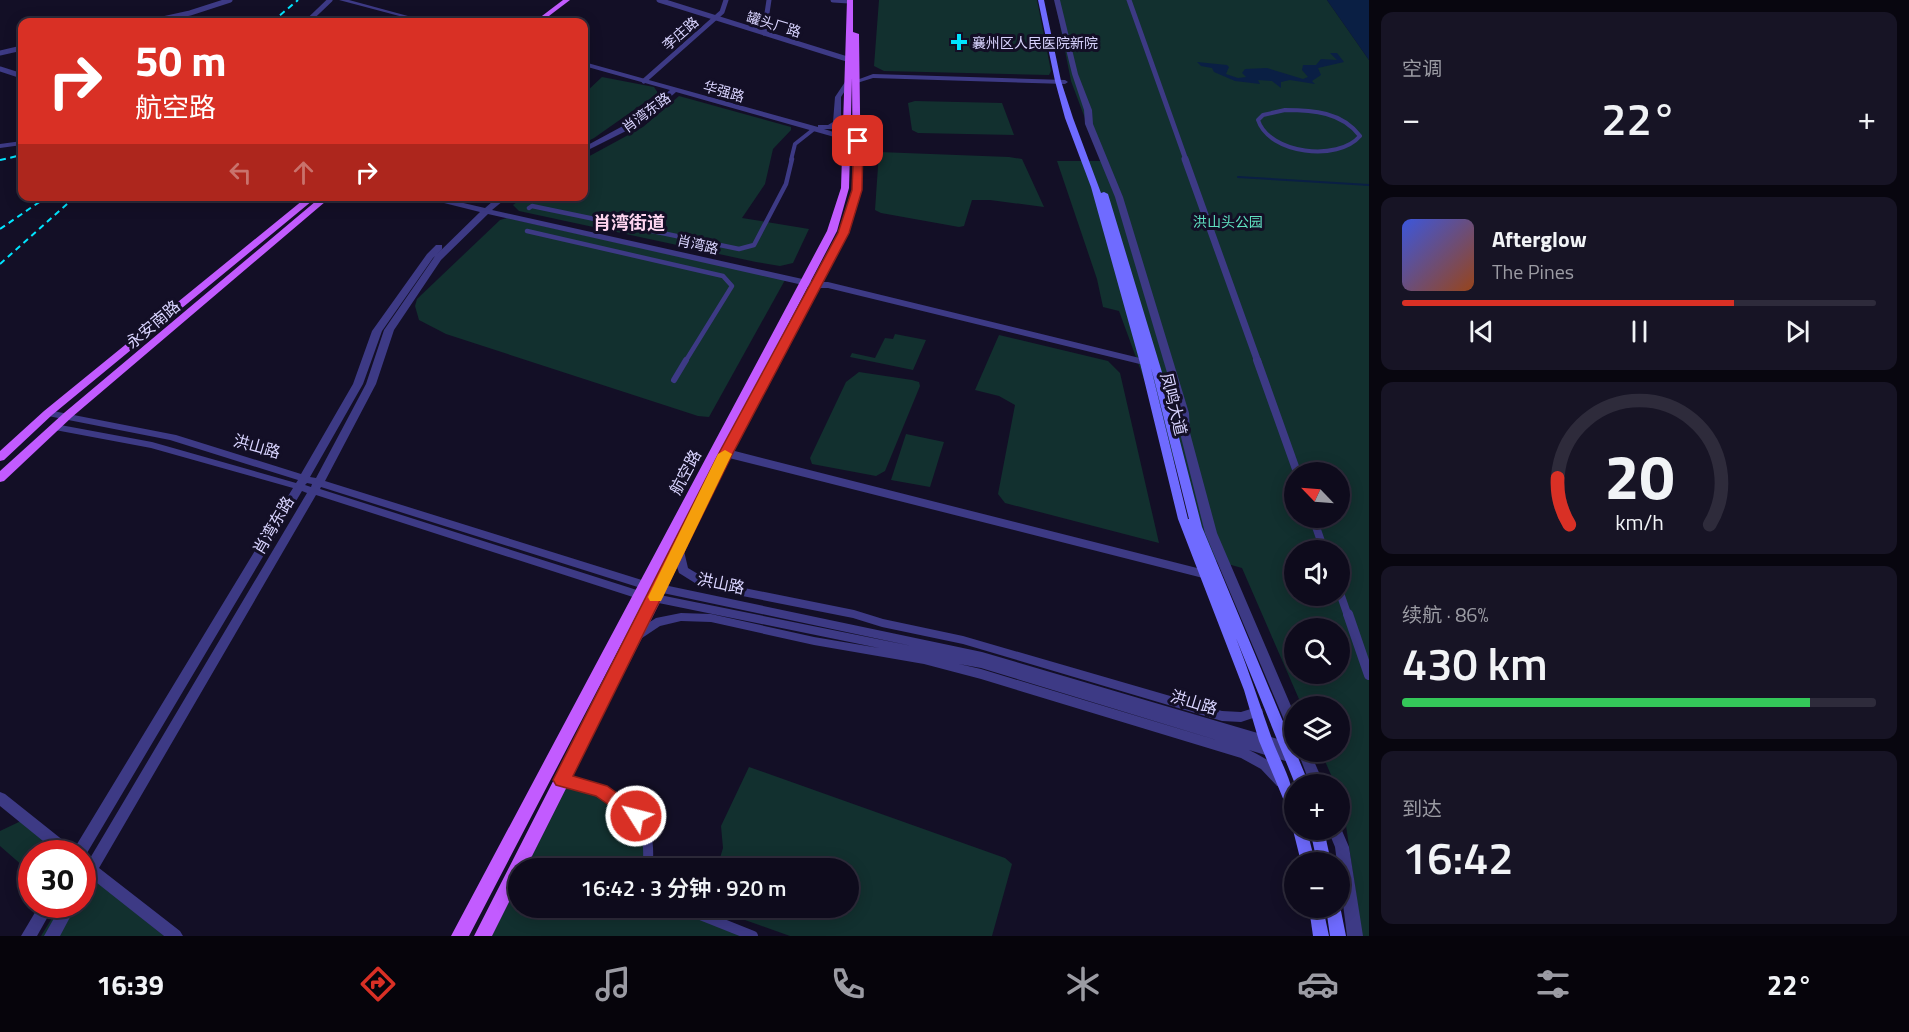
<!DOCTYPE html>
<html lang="zh">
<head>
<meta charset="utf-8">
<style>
	body { margin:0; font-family:"Titillium Web","Noto Sans SC",sans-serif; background:#171425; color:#f1f3f6; height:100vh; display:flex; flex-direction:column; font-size:22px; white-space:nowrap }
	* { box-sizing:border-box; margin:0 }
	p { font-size:20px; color:#9b9ba3 }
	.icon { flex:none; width:33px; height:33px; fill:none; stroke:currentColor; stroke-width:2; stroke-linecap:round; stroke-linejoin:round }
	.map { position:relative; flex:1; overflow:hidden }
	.side { display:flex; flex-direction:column; gap:12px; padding:12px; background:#08060f; width:540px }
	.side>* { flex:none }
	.top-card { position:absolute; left:18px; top:18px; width:570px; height:183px; border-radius:12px; box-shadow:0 3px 15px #0003,0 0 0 2px #2e2b3b; background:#d93025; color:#fff; overflow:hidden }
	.needle { width:39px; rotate:295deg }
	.controls { position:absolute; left:1284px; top:462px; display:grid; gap:12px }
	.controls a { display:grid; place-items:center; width:66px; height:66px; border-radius:50%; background:#0e0b1c; box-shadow:0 3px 15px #0003,0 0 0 2px #2e2b3b; font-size:30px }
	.speed { position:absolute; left:18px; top:840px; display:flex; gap:12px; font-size:30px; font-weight:700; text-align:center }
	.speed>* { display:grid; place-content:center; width:78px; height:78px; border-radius:50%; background:#0e0b1c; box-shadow:0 3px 15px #0003,0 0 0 2px #2e2b3b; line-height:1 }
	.speed .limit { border:9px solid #d22; background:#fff; color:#111 }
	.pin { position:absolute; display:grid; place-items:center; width:51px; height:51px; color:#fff; margin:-26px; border-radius:12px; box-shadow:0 3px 9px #0006 }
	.me { position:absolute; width:66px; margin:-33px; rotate:306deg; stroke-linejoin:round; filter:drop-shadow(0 0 4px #0008) }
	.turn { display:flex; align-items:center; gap:21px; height:126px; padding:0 18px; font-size:27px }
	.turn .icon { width:78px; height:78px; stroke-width:2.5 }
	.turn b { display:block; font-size:42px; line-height:51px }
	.lanes { display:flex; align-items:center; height:57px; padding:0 18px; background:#0003; justify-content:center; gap:30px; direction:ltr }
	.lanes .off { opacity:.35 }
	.big { font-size:45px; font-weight:600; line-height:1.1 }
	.side .widget { flex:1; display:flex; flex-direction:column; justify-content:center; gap:9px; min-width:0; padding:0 21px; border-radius:12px; background:#171425 }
	.side .dial { align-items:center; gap:0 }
	.dial svg { height:156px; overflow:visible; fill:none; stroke:#2e2b3b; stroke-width:7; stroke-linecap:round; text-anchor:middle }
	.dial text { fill:#f1f3f6; stroke:none }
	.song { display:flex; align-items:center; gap:18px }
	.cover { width:72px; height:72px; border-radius:9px; background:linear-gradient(135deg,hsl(230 70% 55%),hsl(20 70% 35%)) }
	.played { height:6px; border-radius:3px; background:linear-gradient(90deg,#d93025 70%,#2e2b3b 70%) }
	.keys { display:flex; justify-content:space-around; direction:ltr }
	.heat { display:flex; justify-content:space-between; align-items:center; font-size:33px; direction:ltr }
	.charge { height:9px; border-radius:4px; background:linear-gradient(90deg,#34c759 86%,#2e2b3b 0) }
	.trip { position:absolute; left:508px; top:858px; width:351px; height:60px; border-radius:30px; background:#0e0b1c; box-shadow:0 3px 15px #0003,0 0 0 2px #2e2b3b; font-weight:600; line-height:60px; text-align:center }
	.dock { display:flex; height:96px; justify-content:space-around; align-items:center; background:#06040b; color:#9b9ba3 }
	.dock .icon { width:42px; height:42px }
	.dock .current { color:#d93025 }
	.dock b { font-size:27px; color:#f1f3f6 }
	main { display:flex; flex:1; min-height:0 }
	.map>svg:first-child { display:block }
	.green { fill:#12302f; fill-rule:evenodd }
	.water { fill:#0a1f44 }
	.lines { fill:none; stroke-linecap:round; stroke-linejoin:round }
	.stream { stroke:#0a1f44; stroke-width:2 }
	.pedestrian-far2 { stroke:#3d3a85; stroke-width:4 }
	.pedestrian-far1 { stroke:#3d3a85; stroke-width:4.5 }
	.pedestrian { stroke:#3d3a85; stroke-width:6 }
	.minor-far3 { stroke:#3d3a85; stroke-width:5 }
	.minor-far2 { stroke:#3d3a85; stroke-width:7 }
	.minor-far1 { stroke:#3d3a85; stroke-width:8 }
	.minor { stroke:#3d3a85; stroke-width:10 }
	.tertiary { fill:#3d3a85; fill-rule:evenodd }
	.secondary { fill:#6f6bff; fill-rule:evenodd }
	.primary { fill:#c25bff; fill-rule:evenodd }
	.rail { stroke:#00e5ff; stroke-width:2; stroke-dasharray:6 4.5; stroke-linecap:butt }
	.route { fill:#d93025; stroke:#8d1f18; stroke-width:1.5 }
	.slow { fill:#f59e0b }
	.poi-dot { fill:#00e5ff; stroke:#130f26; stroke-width:2 }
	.labels { text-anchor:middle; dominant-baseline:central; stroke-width:6; stroke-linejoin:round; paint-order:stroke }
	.far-street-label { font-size:14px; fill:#d9d4ff; stroke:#130f26 }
	.far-poi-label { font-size:14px; fill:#d9d4ff; stroke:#130f26; text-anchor:start }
	.far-park-label { font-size:14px; fill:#5fe0c0; stroke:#130f26 }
	.street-label { font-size:16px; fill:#d9d4ff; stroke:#130f26 }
	.far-district-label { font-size:18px; font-weight:bold; fill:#ffd6f0; stroke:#130f26 }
</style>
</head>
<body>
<main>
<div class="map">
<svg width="1369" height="936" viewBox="0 0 1369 936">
	<rect width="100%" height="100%" fill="#130f26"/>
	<!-- green -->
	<g class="green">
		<path d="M879 0H1037L1051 71 1049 75 884 71 874 66Z"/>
		<path d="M1055 0H1327L1369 60V936H1362L1340 784H1335L1321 752H1340V706H1302L1242 568 1210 559 1119 311 1103 307 1097 279 1057 161H1101L1071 81ZM1294 472H1340V518H1294ZM1294 550H1340V596H1294ZM1294 628H1340V674H1294Z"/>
		<path d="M602 77 654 87 658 93 594 138 584 143V94Z"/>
		<path d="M679 96 791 127V130L773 149 765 184 742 218 809 229 793 263 780 266 756 262 519 211 513 205 523 197 584 196V159L643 127Z"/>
		<path d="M915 101 1002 103 1014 135 918 133 912 130 908 103Z"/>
		<path d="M879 152 1009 157 1022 159 1044 207 990 200H972L964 226 959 227 881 213 875 210Z"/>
		<path d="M507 218 785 280 709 417 698 416 446 334 419 320 415 306 417 299 500 220Z"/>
		<path d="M895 334 926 340 913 370 850 357 852 353 875 358 885 338 893 339Z"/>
		<path d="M999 335 1108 361 1120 373 1159 543 1005 503 998 494 1015 405 999 396 975 390Z"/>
		<path d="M859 372 912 380 919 382 920 386 885 471 876 476 812 464 810 458 846 382Z"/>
		<path d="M906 434 944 442 930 487 891 480Z"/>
		<path d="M749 767 1005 858 1012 864 992 936H790L711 908H849V868H717L723 848 721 826Z"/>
		<path d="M562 780C592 788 641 804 647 840 649 849 648 859 648 868H519V908H683L753 936H483Z"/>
		<path d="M21 821 62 853 32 854 31 873 0 846V831Z"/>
		<path d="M83 870 164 936H41L60 905 82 904Z"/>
	</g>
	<!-- water -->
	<g class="water">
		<path d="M1327 0H1369V60Z"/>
		<path d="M1330 53H1337L1344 62 1318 68 1321 75 1312 81 1315 84 1290 80 1281 82V88L1272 81 1258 80 1260 84 1235 81 1214 72 1212 68 1201 66 1197 62 1227 65 1229 67 1226 74 1238 78 1246 77 1242 73 1245 69 1267 68 1303 79 1308 77 1302 70 1303 65H1316L1321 59 1337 60Z"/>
	</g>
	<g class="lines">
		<!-- stream -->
		<path class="stream" d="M1238 177 1369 185"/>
		<!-- pedestrian-far2 -->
		<g class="pedestrian-far2">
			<path d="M1285 110C1313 110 1342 112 1360 136 1338 162 1269 154 1258 120L1263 115Z"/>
			<path d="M791 160 795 144 814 129"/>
		</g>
		<!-- pedestrian-far1 -->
		<g class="pedestrian-far1">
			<path d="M529 208 532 206 739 249 754 245 786 184 792 159"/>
			<path d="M527 231 723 276 732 286 685 362"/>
		</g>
		<!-- pedestrian -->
		<path class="pedestrian" d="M674 380 686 360"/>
		<!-- minor-far3 -->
		<g class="minor-far3">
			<path d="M659 0 847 59"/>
			<path d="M833 0 849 1"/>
			<path d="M1129 0 1186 160"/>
			<path d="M149 22 190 13 230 0"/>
			<path d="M307 22 330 0"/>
			<path d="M764 33 769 0"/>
			<path d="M0 53 22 48"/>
			<path d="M0 69 22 76"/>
			<path d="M644 81 722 12 726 0"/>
		</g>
		<!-- minor-far2 -->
		<path class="minor-far2" d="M1185 159 1258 362"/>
		<!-- minor-far1 -->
		<g class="minor-far1">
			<path d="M1257 360 1297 472"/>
			<path d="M726 453 1204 574"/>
			<path d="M1313 518 1324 550"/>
			<path d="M1340 593 1348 616"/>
		</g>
		<!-- minor -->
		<g class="minor">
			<path d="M1348 614 1369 675"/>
			<path d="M562 780C593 789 640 802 647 839 649 848 648 859 648 868"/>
			<path d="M683 908 753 936"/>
		</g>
		<!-- tertiary -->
		<g class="tertiary">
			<path d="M339 0H349L430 22H422Z"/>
			<path d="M1054 0H1060L1078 74 1092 110 1093 124 1123 197 1189 413 1190 433 1217 533 1294 713V732L1289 731 1287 727 1205 533 1180 433 1179 413 1115 197 1085 124 1084 110 1072 74Z"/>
			<path d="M584 62 818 127V125H828L833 122 835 97 845 82H849L850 83 841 97V123L832 129H824L859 140 852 142 676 92 640 124 584 152V147L634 120 670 90 584 66Z"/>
			<path d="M873 74 1065 80 1068 82 1065 84 873 78 857 83 854 81Z"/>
			<path d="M22 141V145L0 148V144Z"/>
			<path d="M416 196H433L485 208 499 196H509L492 210 816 282H828L1152 361 1157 364 1152 367 828 288H816L488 214 441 260 394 330 376 384 325 481 645 581 982 652 1288 742 1293 743 1294 747 1293 751 1289 752 1297 754 1299 758 1297 762 1292 763 1249 750C1265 758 1280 766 1289 782L1287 786 1282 787 1277 786 1261 769 1241 758 981 679 924 664 814 645 711 622 681 621 660 626 639 640H631L629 637 631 634 656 618 681 613 711 614 814 637 879 648 639 599 316 495 99 868 180 931 183 936H164L92 879 87 888 82 890V854H59L0 806V792L5 794 74 849 293 488 151 448 55 430 50 427 55 424 152 442 296 483 298 480 170 440 48 416 43 413 48 410 176 435 301 474 353 384 372 331 427 254 436 245H442V249L433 258 382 331 363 384 310 477 316 478 366 384 384 330 435 256 480 212ZM307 483 312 484 311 487 305 485ZM321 487 644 589 912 646 640 591 320 489ZM302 491 307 493 89 860 84 858ZM959 664 981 668 1223 742 981 669Z"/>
			<path d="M678 547 684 551 688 568 703 577 719 583 854 610 883 619 963 636 1222 711 1241 712 1257 707 1262 709 1263 712 1262 715 1241 722 1222 721 963 644 882 627 853 618 717 591 695 583 679 573 672 551Z"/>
			<path d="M1298 752H1310L1324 784H1310Z"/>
			<path d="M1340 826 1349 847 1363 936H1347L1340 880V862H1337L1335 847 1328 830H1340Z"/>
			<path d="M40 904H55L37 936H21Z"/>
			<path d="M62 904H77L60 936H44Z"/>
		</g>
		<!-- secondary -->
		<g class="secondary">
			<path d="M1038 0H1044L1061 81 1073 118 1101 193 1104 192 1108 194 1164 379 1202 527 1309 784H1295L1236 638C1249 672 1260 705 1272 739 1281 764 1297 787 1294 814L1289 812 1287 808 1259 741 1244 690 1178 519 1140 363 1091 187 1065 118 1055 81ZM1151 368 1154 379 1189 519H1188Z"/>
			<path d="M1294 827V830H1307L1315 862H1301L1293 830Z"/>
			<path d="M1310 830H1324L1331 862H1317Z"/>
			<path d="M1340 906 1346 936H1330L1326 908H1340Z"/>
			<path d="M1309 908H1323L1329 936H1313Z"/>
		</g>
		<!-- primary -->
		<g class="primary">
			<path d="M563 0H570L541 22H534Z"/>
			<path d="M847 0H853V32L859 34 861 190 848 233 732 453 667 588 526 868H519V882L492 936H474L706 482 469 936H451L827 231 841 188ZM852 78 853 190 838 233 747 403 837 231 849 188Z"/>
			<path d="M308 196H318L52 415 4 460 0 461V451L44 411Z"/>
			<path d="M322 196H332L72 417 4 481 0 482V471L64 413Z"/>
		</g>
		<!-- rail -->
		<g class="rail">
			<path d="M272 22 298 0"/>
			<path d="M0 160 22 155"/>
			<path d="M0 229 48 196"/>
			<path d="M0 264 76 196"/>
		</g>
	</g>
	<!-- route -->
	<path class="route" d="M858 138 863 141 862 190 849 233 733 453 573 776 607 786 642 811 645 816 642 821 636 824 596 796 556 785 553 780 719 453 838 233 852 190 854 141Z"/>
	<!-- slow -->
	<path class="slow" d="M725 450 732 454 663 597 661 601H650L648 597 718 454Z"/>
	<!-- markers -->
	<path class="poi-dot" d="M956 33h6v6h6v6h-6v6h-6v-6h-6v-6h6z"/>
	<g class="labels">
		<!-- far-street labels -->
		<g class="far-street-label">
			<text transform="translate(774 24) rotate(17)">罐头厂路</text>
			<text transform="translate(680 33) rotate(-41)">李庄路</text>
			<text transform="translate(724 91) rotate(16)">华强路</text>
			<text transform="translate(646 112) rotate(-37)">肖湾东路</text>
			<text transform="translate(698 244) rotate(13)">肖湾路</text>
		</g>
		<!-- far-poi labels -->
		<g class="far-poi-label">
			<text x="972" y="42">襄州区人民医院新院</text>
		</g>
		<!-- far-park labels -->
		<g class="far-park-label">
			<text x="1228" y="221">洪山头公园</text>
		</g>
		<!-- street labels -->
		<g class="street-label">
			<text transform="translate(153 324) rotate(-40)">永安南路</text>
			<text transform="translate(1174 404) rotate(76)">凤鸣大道</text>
			<text transform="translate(257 446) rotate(16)">洪山路</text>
			<text transform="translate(685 472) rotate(-62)">航空路</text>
			<text transform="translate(273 525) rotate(-60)">肖湾东路</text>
			<text transform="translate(721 583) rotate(12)">洪山路</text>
			<text transform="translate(1194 702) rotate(17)">洪山路</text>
		</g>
		<!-- far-district labels -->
		<g class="far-district-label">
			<text x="629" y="222">肖湾街道</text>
		</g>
	</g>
</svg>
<div class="controls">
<a><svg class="needle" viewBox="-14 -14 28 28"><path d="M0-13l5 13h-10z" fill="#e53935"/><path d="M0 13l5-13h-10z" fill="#9b9ba3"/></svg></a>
<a><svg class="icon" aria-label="sound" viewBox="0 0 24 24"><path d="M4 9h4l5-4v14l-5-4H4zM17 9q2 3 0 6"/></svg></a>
<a><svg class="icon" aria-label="search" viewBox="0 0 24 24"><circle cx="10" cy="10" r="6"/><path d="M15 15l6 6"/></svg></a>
<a><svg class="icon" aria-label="layers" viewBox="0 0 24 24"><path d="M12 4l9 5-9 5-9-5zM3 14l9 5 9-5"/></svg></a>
<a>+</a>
<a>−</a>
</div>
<div class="speed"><div class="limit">30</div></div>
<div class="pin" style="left:858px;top:141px;background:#d93025"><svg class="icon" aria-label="arrive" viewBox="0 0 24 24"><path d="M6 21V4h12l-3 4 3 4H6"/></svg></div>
<svg class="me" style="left:636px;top:816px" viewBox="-20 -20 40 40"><circle r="17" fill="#d93025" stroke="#fff" stroke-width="3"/><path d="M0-11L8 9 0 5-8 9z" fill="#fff"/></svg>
<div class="trip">16:42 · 3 分钟 · 920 m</div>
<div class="top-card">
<div class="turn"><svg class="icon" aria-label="right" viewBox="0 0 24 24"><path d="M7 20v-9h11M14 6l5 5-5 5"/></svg><div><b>50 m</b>航空路</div></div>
<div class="lanes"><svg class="icon off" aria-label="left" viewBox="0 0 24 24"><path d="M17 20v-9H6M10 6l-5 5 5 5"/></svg><svg class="icon off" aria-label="ahead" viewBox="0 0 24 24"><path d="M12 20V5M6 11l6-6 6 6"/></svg><svg class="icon" aria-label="right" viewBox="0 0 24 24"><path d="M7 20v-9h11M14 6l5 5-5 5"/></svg></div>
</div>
</div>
<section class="side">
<div class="widget"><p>空调</p>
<div class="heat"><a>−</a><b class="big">22°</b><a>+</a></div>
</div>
<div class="widget">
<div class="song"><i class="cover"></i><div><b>Afterglow</b><p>The Pines</p></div></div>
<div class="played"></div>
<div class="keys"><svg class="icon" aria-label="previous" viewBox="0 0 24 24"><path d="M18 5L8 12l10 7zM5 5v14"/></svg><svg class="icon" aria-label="pause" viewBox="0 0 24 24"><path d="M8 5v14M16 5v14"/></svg><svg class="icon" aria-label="next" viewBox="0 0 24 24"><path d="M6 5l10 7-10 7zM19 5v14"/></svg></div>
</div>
<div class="widget dial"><svg viewBox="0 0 100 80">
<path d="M14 69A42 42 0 1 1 86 69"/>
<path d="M14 69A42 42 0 0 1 8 45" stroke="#d93025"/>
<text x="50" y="56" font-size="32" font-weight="700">20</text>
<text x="50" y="72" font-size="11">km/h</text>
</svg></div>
<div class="widget"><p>续航 · 86%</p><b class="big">430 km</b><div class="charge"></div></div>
<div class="widget"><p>到达</p><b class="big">16:42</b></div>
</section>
</main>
<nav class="dock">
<b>16:39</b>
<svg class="icon current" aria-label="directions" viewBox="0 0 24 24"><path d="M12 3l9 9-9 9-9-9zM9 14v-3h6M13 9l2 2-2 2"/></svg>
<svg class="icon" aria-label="music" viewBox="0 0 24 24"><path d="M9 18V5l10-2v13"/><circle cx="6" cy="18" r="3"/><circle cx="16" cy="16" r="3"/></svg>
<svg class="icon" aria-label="phone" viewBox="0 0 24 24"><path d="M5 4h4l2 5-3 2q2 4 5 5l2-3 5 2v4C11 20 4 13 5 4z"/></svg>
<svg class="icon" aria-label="climate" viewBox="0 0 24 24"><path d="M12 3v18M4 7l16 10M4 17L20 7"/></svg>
<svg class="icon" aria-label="car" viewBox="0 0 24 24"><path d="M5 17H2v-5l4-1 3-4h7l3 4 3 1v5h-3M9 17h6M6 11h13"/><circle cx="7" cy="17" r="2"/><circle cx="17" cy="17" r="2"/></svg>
<svg class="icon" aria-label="filters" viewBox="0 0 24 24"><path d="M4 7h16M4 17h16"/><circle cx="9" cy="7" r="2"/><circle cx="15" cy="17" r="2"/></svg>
<b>22°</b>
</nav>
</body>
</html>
